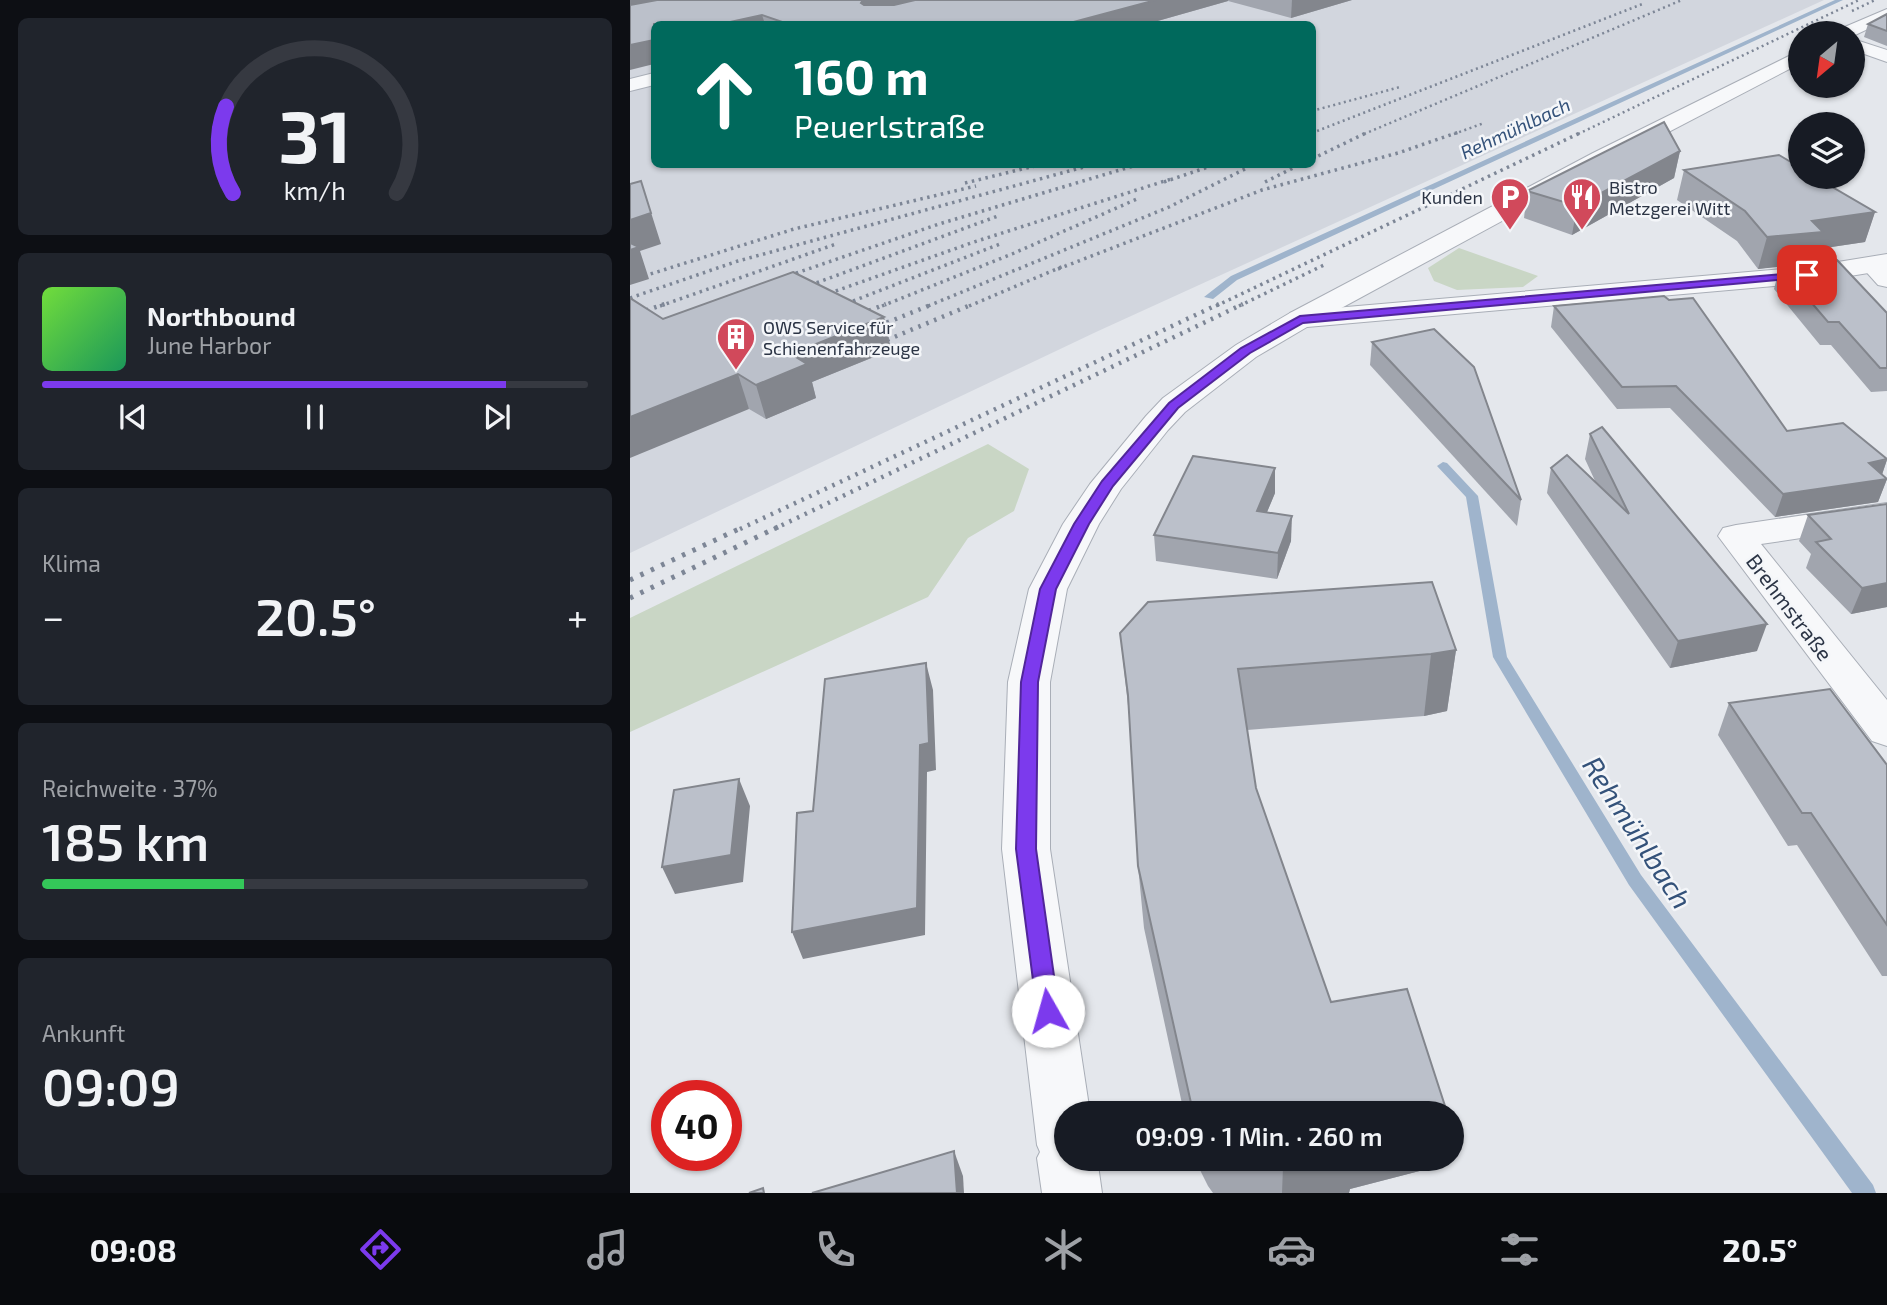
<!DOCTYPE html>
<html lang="de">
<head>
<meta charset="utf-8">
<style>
	body { margin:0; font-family:"Exo 2",sans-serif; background:#20242c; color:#f1f3f6; height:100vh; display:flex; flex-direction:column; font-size:26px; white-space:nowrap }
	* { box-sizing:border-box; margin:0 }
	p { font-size:23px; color:#9ea1a6 }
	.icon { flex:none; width:38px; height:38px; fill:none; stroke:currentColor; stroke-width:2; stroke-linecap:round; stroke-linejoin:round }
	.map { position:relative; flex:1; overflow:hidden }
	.panel { display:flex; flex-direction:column; gap:18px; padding:18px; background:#0d0f14; width:630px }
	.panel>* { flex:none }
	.top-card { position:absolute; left:21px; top:21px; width:665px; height:147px; border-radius:10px; box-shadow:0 2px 5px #0004; background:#00695c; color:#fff; overflow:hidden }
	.needle { width:46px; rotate:209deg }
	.fabs { position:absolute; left:1158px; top:21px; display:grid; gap:14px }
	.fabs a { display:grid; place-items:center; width:77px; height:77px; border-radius:50%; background:#171b24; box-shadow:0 2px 5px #0004; font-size:35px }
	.speed { position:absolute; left:21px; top:1080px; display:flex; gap:14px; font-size:35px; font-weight:700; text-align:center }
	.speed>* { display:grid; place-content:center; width:91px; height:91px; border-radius:50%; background:#171b24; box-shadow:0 2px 5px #0004; line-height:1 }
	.speed .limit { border:10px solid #d22; background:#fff; color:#111 }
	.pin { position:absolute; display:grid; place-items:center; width:60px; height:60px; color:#fff; margin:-30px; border-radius:14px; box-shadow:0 4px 10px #0006 }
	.me { position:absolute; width:77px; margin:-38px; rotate:353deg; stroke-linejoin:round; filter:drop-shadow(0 0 5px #0008) }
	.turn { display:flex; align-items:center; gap:24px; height:147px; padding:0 28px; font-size:32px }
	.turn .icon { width:91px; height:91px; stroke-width:2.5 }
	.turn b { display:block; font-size:49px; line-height:60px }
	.big { font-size:52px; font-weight:600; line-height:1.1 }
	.panel .card { flex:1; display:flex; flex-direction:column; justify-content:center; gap:10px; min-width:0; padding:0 24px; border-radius:10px; background:#20242c }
	.panel .dial { align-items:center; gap:0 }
	.dial svg { height:182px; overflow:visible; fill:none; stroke:#363941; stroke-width:7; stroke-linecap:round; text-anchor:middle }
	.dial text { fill:#f1f3f6; stroke:none }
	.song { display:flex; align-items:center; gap:21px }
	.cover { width:84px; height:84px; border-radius:10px; background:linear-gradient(135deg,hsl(100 70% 55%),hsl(150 70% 35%)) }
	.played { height:7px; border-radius:4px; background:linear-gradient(90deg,#7c3aed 85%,#363941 85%) }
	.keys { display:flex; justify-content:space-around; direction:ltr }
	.heat { display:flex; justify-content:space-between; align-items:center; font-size:38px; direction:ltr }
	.charge { height:10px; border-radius:5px; background:linear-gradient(90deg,#34c759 37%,#363941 0) }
	.trip { position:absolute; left:424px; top:1101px; width:410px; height:70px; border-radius:35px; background:#171b24; box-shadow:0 2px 5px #0004; font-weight:600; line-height:70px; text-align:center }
	.dock { display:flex; height:112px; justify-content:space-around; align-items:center; background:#090b0e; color:#9ea1a6 }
	.dock .icon { width:49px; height:49px }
	.dock .on { color:#7c3aed }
	.dock b { font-size:32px; color:#f1f3f6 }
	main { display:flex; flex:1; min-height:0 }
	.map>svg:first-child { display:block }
	.built { fill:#d2d6de; fill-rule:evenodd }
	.green { fill:#c9d6c5 }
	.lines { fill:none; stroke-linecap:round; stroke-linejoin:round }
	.stream { fill:#9fb4cc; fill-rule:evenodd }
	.minor-casing { stroke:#a9aeb7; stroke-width:2 }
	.tertiary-casing { stroke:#a9aeb7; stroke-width:2 }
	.minor { fill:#f7f8fa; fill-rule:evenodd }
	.tertiary { fill:#f7f8fa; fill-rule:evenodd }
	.rail-far3 { stroke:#7d8696; stroke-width:2.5; stroke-dasharray:2 3.5; stroke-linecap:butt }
	.rail-far2 { stroke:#7d8696; stroke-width:3.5; stroke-dasharray:2.5 4.5; stroke-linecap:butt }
	.rail-far1 { stroke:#7d8696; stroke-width:4.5; stroke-dasharray:2.5 6; stroke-linecap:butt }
	.rail { stroke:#7d8696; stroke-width:5; stroke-dasharray:3.5 8; stroke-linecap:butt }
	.wall { fill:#a1a5ae }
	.shaded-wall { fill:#83868d }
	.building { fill:#bbc0ca; stroke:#83868d; stroke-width:2 }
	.route { fill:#7c3aed; stroke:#51269a; stroke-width:2 }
	.labels { text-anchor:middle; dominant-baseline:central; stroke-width:5; stroke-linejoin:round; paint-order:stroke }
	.far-poi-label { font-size:18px; fill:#2b3445; stroke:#f4f6f9; text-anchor:start }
	.far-water-label { font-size:19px; font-style:italic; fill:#34527a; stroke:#f4f6f9 }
	.street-label { font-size:21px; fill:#2b3445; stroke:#f4f6f9 }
	.near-water-label { font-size:28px; font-style:italic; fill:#34527a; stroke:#f4f6f9 }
</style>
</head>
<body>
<main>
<section class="panel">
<div class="card dial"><svg viewBox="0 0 100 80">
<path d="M14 69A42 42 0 1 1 86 69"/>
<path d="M14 69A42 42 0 0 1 11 31" stroke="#7c3aed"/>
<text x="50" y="56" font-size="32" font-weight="700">31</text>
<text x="50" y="72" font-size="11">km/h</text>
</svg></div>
<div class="card">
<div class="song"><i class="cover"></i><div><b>Northbound</b><p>June Harbor</p></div></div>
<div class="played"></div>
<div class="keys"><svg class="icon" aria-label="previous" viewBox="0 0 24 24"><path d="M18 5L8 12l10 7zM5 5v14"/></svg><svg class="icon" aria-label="pause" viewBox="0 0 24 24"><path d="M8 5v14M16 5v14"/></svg><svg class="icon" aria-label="next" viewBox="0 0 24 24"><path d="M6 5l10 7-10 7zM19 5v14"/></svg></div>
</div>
<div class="card"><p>Klima</p>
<div class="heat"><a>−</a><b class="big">20.5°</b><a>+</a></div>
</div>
<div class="card"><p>Reichweite · 37%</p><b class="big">185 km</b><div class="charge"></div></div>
<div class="card"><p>Ankunft</p><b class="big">09:09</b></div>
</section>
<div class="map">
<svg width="1257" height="1193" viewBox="0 0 1257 1193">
	<rect width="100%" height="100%" fill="#e4e7ec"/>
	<!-- built -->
	<path class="built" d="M0 0H1194L466 332 0 553ZM24 24H682V164H24Z"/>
	<!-- green -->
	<g class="green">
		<path d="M829 248 908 276 893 287 827 290 804 281 798 268Z"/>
		<path d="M358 444 399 469 384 511 338 538 298 597 0 732V618Z"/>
	</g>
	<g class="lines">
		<!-- stream -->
		<g class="stream">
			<path d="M1205 0H1213L607 280 583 299 574 297 601 276Z"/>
			<path d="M813 462 817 463 848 496 877 657 1011 875 1243 1185 1246 1193H1222L999 885 863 657 836 497 807 466Z"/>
		</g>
		<!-- minor casing -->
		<g class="minor-casing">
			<g id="minor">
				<path d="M1257 9V20L1223 36V33H1207L1210 29Z"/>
				<path d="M1223 39 1257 50V62L1223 50Z"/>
				<path d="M1171 50V63L979 163 680 325 670 327 660 325 656 319 660 313 963 153Z"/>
				<path d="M24 73V85L0 91V79Z"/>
				<path d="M1243 257 1257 264V287L1248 285 1230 265 1234 259Z"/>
				<path d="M1257 503V525L1131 544 1257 700V746L1242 741 1088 536 1093 528 1106 525Z"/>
			</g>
		</g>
		<!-- tertiary casing -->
		<g class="tertiary-casing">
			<path id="tertiary" d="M1257 254V270L1177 283 677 327 626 357 555 412 538 430 491 489 469 524 437 589 420 682V849L460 1113H436V1158H467L472 1193H412L407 1158 410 1152 407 1145 372 849 378 682 399 589 433 524 460 484 516 416 533 398 606 345 660 313 670 311 1177 267Z"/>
		</g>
		<!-- minor -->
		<use href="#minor" class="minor"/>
		<!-- tertiary -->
		<use href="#tertiary" class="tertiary"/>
		<!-- rail-far3 -->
		<g class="rail-far3">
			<path d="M1222 11 1245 0"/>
			<path d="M682 111 770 87"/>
			<path d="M682 133 1015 3"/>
			<path d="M734 134 1052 0"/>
			<path d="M824 134 854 123"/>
			<path d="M948 134 1229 0"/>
		</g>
		<!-- rail-far2 -->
		<g class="rail-far2">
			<path d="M682 133 685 132"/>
			<path d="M682 159 738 132"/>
			<path d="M534 182 587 164"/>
			<path d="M635 182 671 164"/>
			<path d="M335 183 413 164"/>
			<path d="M428 269 632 190 768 153 829 132"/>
			<path d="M14 276 164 229 346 186"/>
			<path d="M146 280 309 224 510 164"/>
			<path d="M167 290 368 216"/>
			<path d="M0 298 108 261 465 164"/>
			<path d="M186 298 344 242 541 179"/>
			<path d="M30 306 206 244"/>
			<path d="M210 306 370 244"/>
			<path d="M252 306 382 254 507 199"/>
			<path d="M298 306 539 207 615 169"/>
			<path d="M339 306 436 265"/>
			<path d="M586 306 952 132"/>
			<path d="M609 306 694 265"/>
		</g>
		<!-- rail-far1 -->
		<g class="rail-far1">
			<path d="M206 307 214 304"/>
			<path d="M0 316 35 304"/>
			<path d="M223 317 256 304"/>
			<path d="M241 329 303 304"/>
			<path d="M257 340 343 304"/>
			<path d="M110 529 589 304"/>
			<path d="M144 529 613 304"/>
		</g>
		<!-- rail -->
		<g class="rail">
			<path d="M0 580 113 527"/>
			<path d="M0 598 148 527"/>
		</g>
	</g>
	<!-- wall -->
	<g class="wall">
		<path d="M0 0H722L661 18 598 1 517 24H24Z"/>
		<path d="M1257 14V46L1234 37 1238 24Z"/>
		<path d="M1050 151 1044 178 942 235 894 218 897 191Z"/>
		<path d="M1054 170 1245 212 1235 242 1188 249 1184 262 1257 313V391L1241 392 1201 345H1190L1144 289 1150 266 1128 269 1107 241 1047 200Z"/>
		<path d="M924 306 1157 431 1257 459 1252 475 1257 479 1248 502 1145 517 1040 408 987 409 921 327Z"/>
		<path d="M254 317 261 350 182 382 186 398 136 419 119 409 33 319Z"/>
		<path d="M742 342 891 500 887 526 740 365Z"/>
		<path d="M960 434 1127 651 1040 668 917 493 921 468 966 483 955 459Z"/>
		<path d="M645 468V493L637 512 661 541 647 579 526 561 524 535Z"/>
		<path d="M1257 504V607L1221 614 1176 568 1181 554 1169 541 1178 515Z"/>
		<path d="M490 633 826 650 817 711 794 716 617 730 626 788 701 1002 815 1113H554L514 928 508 866 500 724Z"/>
		<path d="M1099 703 1257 765V976H1252L1167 845 1158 846 1088 735Z"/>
		<path d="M564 1158H806L805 1167 720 1189 719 1193H583L578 1186Z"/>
	</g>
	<!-- shaded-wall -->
	<g class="shaded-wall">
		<path d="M0 0H63L0 13Z"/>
		<path d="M233 0H315L240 17 231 3Z"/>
		<path d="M526 0H598V1L517 24H436Z"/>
		<path d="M662 0H722L661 18Z"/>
		<path d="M132 15 135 24H91Z"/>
		<path d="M24 40V64L0 70V45Z"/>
		<path d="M1050 151 1044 178 942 235 947 206Z"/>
		<path d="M11 181 31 244 10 251 19 279 0 285V220Z"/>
		<path d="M1245 212 1235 242 1188 249 1184 263 1128 269 1137 237 1182 221Z"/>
		<path d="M254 317 261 350 182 382 186 398 136 419 126 385 161 354Z"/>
		<path d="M108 374 119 409 0 458V417Z"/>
		<path d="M1257 460 1250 480 1257 479 1248 502 1145 517 1153 494 1239 463Z"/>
		<path d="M645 468V493L627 536V511Z"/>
		<path d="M662 516 661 541 647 579 648 553Z"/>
		<path d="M1257 583V607L1221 614 1232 588Z"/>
		<path d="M1137 624 1127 651 1040 668 1048 641Z"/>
		<path d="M826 650 817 711 794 716 801 654Z"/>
		<path d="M296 663 303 690 306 770 297 772 295 935 173 959 162 932 290 745Z"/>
		<path d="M109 779 120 806 113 882 45 894 32 867Z"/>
		<path d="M816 1109 815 1113H800Z"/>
		<path d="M324 1151 333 1176 334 1193H327Z"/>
		<path d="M691 1158H806L805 1167 720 1189 719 1193H652L653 1167Z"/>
	</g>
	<!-- building -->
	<g class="building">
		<path d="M27 0H233L231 3 234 5H264L285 0H526L436 24H158L132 15 91 24H24V40L0 45V5Z"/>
		<path d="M1257 14V31L1238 24Z"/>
		<path d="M1034 122 1050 151 947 206 897 191Z"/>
		<path d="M1149 155 1171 168V177H1185L1245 212 1182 221 1193 232 1137 237 1115 211 1054 170Z"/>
		<path d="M11 181 21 213 0 220V184Z"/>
		<path d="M0 243 9 247 0 250Z"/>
		<path d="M1207 260 1257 313V368H1250L1209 322H1198L1150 266Z"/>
		<path d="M163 272 254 317 161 354 177 364 126 385 108 374 0 417V298L33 319Z"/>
		<path d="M1034 296 1039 300 1063 298 1157 431 1213 423 1257 459 1239 463 1257 479 1153 494 1046 386 992 387 924 306Z"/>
		<path d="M804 329 844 367 891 500 742 342Z"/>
		<path d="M972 427 1137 624 1048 641 921 468 937 455 999 514 960 434Z"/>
		<path d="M563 456 645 468 627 511 662 516 648 553 524 535Z"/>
		<path d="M1257 504V583L1232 588 1186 542 1201 539 1178 515Z"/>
		<path d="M802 582 826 650 801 654 608 669 626 788 701 1002 777 989 816 1109 800 1113H566L561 1103 508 866 498 695 490 633 518 602Z"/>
		<path d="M296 663 299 743 290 745 287 908 162 932 167 813 183 811 195 679Z"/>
		<path d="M1200 689 1257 765V925L1181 813H1172L1099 703Z"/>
		<path d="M109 779 101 855 32 867 44 790Z"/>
		<path d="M324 1151 327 1193H182Z"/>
		<path d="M606 1158H691L653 1167 623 1164Z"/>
		<path d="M133 1188 134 1193H119Z"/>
	</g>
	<!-- route -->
	<path class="route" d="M1177 272 1181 273V277L673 323 620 353 548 408 483 486 459 524 426 589 408 682 406 849 429 1011 426 1018 418 1021 410 1018 407 1011 386 849 391 682 410 589 444 524 472 481 539 403 611 348 670 316Z"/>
	<!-- icons -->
	<defs>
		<g id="parking-pin" transform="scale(2.0125)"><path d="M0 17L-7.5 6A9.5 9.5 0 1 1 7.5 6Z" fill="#d1495b" stroke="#f4f6f9"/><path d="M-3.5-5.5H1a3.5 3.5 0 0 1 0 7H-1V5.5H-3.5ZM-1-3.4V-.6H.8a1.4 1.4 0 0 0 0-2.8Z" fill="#fff"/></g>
		<g id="restaurant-pin" transform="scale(2.0125)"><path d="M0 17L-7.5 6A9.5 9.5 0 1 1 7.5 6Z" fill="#d1495b" stroke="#f4f6f9"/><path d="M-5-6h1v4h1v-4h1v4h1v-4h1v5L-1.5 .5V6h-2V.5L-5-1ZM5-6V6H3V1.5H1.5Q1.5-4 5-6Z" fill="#fff"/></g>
		<g id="building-pin" transform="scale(2.0125)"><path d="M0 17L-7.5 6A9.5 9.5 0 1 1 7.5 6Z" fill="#d1495b" stroke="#f4f6f9"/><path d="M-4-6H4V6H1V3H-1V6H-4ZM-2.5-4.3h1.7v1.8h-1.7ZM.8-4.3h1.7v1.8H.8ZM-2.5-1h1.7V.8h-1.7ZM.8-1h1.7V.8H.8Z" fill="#fff"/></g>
	</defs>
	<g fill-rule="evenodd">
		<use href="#parking-pin" x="880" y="197"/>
		<use href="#restaurant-pin" x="952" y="197"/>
		<use href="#building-pin" x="106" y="337"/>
	</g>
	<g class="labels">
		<!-- far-poi labels -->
		<g class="far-poi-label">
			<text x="979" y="187">Bistro<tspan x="979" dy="21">Metzgerei Witt</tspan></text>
			<text x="853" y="197" text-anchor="end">Kunden</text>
			<text x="133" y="327">OWS Service für<tspan x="133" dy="21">Schienenfahrzeuge</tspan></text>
		</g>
		<!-- far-water labels -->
		<g class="far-water-label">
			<text transform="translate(885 128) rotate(-25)">Rehmühlbach</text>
		</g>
		<!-- street labels -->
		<g class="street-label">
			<text transform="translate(1160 607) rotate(53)">Brehmstraße</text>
		</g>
		<!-- near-water labels -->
		<g class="near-water-label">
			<text transform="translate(1008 832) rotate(57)">Rehmühlbach</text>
		</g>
	</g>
</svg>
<div class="fabs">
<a><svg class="needle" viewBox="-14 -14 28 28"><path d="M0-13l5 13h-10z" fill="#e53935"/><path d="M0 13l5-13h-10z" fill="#9ea1a6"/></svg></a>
<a><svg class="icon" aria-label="layers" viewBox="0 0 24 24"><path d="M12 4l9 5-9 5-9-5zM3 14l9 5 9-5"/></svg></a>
</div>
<div class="speed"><div class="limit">40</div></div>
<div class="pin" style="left:1177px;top:275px;background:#d93025"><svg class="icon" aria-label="arrive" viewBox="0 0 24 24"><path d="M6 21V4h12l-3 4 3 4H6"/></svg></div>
<svg class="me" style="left:418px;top:1011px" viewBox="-20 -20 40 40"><circle r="19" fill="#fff"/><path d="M0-13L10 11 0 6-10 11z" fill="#7c3aed"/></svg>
<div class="trip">09:09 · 1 Min. · 260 m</div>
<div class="top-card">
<div class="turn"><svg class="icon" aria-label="ahead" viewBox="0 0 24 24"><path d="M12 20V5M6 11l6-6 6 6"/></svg><div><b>160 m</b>Peuerlstraße</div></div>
</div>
</div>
</main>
<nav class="dock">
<b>09:08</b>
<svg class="icon on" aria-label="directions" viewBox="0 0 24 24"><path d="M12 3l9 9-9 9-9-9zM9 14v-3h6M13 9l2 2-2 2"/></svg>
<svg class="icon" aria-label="music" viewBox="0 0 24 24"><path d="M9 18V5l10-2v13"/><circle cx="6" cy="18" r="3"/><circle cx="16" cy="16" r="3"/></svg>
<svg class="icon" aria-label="phone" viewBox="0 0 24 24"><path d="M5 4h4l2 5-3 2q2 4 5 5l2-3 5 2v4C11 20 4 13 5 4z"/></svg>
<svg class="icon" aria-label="climate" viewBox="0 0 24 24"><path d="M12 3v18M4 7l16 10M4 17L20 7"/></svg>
<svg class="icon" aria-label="car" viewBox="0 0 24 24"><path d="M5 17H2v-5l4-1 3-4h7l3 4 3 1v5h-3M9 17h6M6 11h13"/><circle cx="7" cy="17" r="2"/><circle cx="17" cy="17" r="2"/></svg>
<svg class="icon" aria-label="filters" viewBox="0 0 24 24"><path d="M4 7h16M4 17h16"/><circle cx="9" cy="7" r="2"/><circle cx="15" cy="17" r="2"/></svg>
<b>20.5°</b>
</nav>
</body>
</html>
